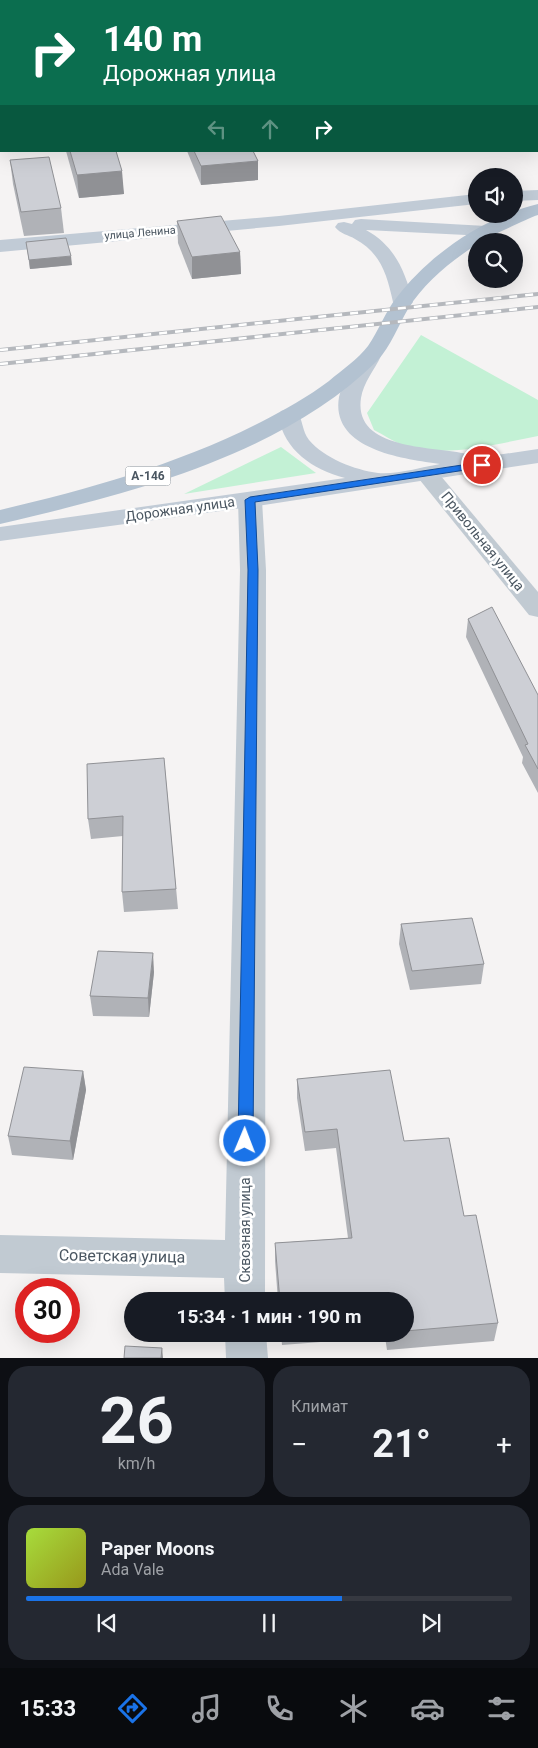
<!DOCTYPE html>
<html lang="ru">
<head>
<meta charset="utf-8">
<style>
	body { margin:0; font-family:Roboto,sans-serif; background:#242831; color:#f1f3f6; height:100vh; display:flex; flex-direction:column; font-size:19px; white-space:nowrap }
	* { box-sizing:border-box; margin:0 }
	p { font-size:16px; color:#9ea1a6 }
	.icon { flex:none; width:28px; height:28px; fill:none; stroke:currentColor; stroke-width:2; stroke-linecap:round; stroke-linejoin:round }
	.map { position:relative; height:1358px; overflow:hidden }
	.panel { display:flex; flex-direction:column; gap:8px; padding:8px; background:#0d0f14; flex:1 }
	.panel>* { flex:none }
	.top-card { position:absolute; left:0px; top:0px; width:539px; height:152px; box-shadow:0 5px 20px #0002; background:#0b6e4f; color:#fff; overflow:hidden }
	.fabs { position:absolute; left:468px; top:168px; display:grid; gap:10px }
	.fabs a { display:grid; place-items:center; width:55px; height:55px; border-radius:50%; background:#171b24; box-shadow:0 5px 20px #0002; font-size:25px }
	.speed { position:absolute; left:15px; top:1278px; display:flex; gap:10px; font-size:25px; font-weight:700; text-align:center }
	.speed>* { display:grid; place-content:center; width:65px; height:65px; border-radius:50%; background:#171b24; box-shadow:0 5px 20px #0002; line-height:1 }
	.speed .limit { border:8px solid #d22; background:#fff; color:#111 }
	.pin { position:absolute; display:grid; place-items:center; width:42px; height:42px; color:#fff; margin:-21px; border:2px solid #fff; border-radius:50%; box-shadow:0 1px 5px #0007 }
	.me { position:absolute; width:55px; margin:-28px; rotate:1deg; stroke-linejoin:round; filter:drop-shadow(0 0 4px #0008) }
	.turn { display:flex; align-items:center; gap:18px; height:105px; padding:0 20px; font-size:22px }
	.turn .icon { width:65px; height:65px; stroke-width:2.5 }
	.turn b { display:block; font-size:35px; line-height:42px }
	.lanes { display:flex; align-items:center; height:48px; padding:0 20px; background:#0003; justify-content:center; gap:25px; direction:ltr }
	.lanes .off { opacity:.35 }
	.big { font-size:38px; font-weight:700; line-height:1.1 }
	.panel .tile { flex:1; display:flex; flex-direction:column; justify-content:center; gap:8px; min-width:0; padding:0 18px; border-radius:20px; background:#242831 }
	.panel .dial { align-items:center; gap:0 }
	.dial b { font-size:65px; line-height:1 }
	.song { display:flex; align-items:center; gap:15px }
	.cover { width:60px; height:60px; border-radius:8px; background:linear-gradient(135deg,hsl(80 70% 55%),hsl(60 70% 35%)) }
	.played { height:5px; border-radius:2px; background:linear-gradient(90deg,#1a73e8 65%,#363941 65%) }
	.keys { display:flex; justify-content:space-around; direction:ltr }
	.heat { display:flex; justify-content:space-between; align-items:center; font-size:28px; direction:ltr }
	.panel .tiles { flex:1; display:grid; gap:8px; grid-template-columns:1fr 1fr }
	.tile:last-child { grid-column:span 2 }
	.trip { position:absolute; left:124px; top:1292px; width:290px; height:50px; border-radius:25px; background:#171b24; box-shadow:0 5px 20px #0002; font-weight:700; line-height:50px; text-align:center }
	.tabs { display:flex; height:80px; justify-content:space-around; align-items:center; background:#090b0e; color:#9ea1a6 }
	.tabs .icon { width:35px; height:35px }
	.tabs .current { color:#1a73e8 }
	.tabs b { font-size:22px; color:#f1f3f6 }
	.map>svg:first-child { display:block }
	.green { fill:#c3f1d5 }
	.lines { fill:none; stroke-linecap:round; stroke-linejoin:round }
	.street { fill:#c1cad2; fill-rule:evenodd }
	.secondary { fill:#c1cbd6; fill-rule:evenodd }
	.primary { fill:#b3c2d1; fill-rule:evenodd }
	.rail-casing { stroke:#b5b8bd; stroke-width:4 }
	.rail { stroke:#fff; stroke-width:2.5; stroke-dasharray:8; stroke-linecap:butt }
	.wall { fill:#b0b2b7 }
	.shaded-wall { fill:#909195 }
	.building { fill:#cdcfd5; stroke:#909195 }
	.route { fill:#1a73e8; stroke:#114b97 }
	.labels { text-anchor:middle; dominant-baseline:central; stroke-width:5; stroke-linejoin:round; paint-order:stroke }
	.far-street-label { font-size:11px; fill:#4a5661; stroke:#fff }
	.shield { fill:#fff; stroke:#808990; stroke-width:1 }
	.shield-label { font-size:12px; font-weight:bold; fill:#4a5661 }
	.street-label { font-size:14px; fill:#4a5661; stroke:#fff }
	.near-street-label { font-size:16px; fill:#4a5661; stroke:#fff }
</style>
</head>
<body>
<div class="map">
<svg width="538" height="1358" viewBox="0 0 538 1358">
	<rect width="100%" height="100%" fill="#f5f3f3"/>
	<!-- green -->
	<g class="green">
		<path d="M421 335 538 400V436C495 444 448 458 405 446 394 442 384 435 374 430L367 413Z"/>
		<path d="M281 447 316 473 184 494Z"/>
	</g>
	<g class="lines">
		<!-- street -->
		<g class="street">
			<path d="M427 467 435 469 538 592V617L529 615 419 479 415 474 419 469Z"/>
			<path d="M250 493 258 495 262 500 266 570 265 1301H225L224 1278 0 1273V1235L225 1240 240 570 238 500 242 495Z"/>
			<path d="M225 1334H266L268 1358H226Z"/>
		</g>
		<!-- secondary -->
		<g class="secondary">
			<path d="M538 190V200L514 201V191Z"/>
			<path d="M476 194V204L279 226 0 252V240L279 216Z"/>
			<path d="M361 219 486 226 492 227 495 231 492 235 486 236 366 230C395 246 405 271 413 302L410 306H396L393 302C387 275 381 253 355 239 349 235 340 234 335 227L338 223 344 222 352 224 355 220Z"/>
			<path d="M371 350 378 352 381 356C375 369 363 383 361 398 353 451 434 446 467 454L470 459 538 449V463L250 507 0 541V527L345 478C312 469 285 451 278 416L281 411 289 409 297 411C303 420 302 431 309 440 324 458 355 470 378 473 395 475 423 467 440 464 404 459 330 450 339 397 342 383 354 369 361 356L364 352Z"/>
		</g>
		<!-- primary -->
		<path class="primary" d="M538 204V215C525 219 484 241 476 241V245C451 261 424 283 408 309 398 326 391 346 377 361 281 456 128 494 0 524V510C89 489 179 464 261 422 284 410 308 397 329 381 342 370 358 359 368 346 379 330 385 312 397 297 432 252 485 217 538 204Z"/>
		<!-- rail casing -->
		<g class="rail-casing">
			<g id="rail">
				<path d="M0 350 538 294"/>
				<path d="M0 364 538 307"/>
			</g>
		</g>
		<!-- rail -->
		<use href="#rail" class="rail"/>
	</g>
	<!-- wall -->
	<g class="wall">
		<path d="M133 0H538V1H134Z"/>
		<path d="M66 151H116L124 194 79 198Z"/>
		<path d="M187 151H253L258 161V180L201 185Z"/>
		<path d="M10 160 61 208 64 233 24 236 13 184Z"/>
		<path d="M177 221 240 252 241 274 192 279 178 243Z"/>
		<path d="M26 242 72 265 30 269Z"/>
		<path d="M468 619 538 695V793L522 763 523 757 466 637Z"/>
		<path d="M164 758 178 909 124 912 122 892 123 836 91 839 88 819Z"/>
		<path d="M401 924 484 964 481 984 410 990 399 944Z"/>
		<path d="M154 972 149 1017 93 1016 90 996Z"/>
		<path d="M83 1071 86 1090 73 1160 12 1155 8 1136Z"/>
		<path d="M297 1079 404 1141 464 1216 498 1323 494 1341 387 1350 385 1337 282 1345 281 1334H405V1301H278L275 1261V1243L348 1238 336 1148 305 1151 297 1098Z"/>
	</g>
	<!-- shaded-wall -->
	<g class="shaded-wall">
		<path d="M201 0H238V1H184Z"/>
		<rect x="0" y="98" width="1" height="19"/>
		<path d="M258 161V180L201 185V166Z"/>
		<path d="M122 171 124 194 79 198 77 175Z"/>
		<path d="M240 252 241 274 192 279V257Z"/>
		<path d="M71 256 72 265 30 269 29 260Z"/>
		<path d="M153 953 154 972 149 1017 148 998Z"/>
		<path d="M83 1071 86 1090 73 1160 70 1141Z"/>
		<path d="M162 1348 163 1358H161Z"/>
	</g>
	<!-- building -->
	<g class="building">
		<path d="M0 0H44L45 1H1V6H0Z"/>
		<path d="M139 0H201L184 1H140Z"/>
		<path d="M239 0H538V116V1H240Z"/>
		<path d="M0 11 1 16V98H0Z"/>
		<path d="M70 151H116L122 171 77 175Z"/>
		<path d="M194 151H253L258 161 201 166Z"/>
		<path d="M49 157 61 208 21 212 10 160Z"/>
		<path d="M221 216 240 252 192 257 177 221Z"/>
		<path d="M66 238 71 256 29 260 26 242Z"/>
		<path d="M492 607 538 695V769L525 745 528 744 468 619Z"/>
		<path d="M164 758 176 889 122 892 123 816 88 819 87 764Z"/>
		<path d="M472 918 484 964 412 971 401 924Z"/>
		<path d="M98 951 153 953 148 998 90 996Z"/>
		<path d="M24 1067 83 1071 70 1141 8 1136Z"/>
		<path d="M390 1070 404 1141 449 1138 464 1216 476 1215 498 1323 405 1331V1301H280L275 1243 352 1238 337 1129 305 1132 297 1079Z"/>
		<path d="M125 1346 162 1348 161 1358H124Z"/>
	</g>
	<!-- route -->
	<path class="route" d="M482 462 485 463V467L255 502 258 570 253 1141 251 1146 245 1148 240 1146 238 1141 248 570 245 500 250 497Z"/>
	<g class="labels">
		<!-- far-street labels -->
		<g class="far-street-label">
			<text transform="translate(140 233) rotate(-5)">улица Ленина</text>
		</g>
		<!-- shield labels -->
		<rect class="shield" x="125.5" y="466.5" width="45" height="19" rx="4"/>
		<g class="shield-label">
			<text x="148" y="476">А-146</text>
		</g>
		<!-- street labels -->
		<g class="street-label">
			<text transform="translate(180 509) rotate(-8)">Дорожная улица</text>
			<text transform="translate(483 541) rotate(51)">Привольная улица</text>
			<text transform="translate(245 1230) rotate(-90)">Сквозная улица</text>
		</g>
		<!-- near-street labels -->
		<g class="near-street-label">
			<text transform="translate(122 1256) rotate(1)">Советская улица</text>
		</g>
	</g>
</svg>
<div class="fabs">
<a><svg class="icon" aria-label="sound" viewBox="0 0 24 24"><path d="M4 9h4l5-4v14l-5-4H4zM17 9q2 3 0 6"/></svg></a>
<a><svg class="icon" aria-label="search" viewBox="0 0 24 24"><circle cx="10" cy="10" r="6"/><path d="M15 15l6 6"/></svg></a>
</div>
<div class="speed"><div class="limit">30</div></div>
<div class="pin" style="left:482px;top:465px;background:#d93025"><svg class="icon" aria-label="arrive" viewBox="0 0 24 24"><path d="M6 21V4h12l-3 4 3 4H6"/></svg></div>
<svg class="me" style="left:245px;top:1141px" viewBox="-20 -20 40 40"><circle r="17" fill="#1a73e8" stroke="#fff" stroke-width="3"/><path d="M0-11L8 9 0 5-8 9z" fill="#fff"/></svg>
<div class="trip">15:34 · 1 мин · 190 m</div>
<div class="top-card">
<div class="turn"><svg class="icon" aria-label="right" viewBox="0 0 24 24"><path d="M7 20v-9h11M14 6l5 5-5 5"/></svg><div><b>140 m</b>Дорожная улица</div></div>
<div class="lanes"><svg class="icon off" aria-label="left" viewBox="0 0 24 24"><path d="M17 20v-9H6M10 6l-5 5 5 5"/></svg><svg class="icon off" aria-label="ahead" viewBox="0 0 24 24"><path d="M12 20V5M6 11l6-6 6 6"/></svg><svg class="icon" aria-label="right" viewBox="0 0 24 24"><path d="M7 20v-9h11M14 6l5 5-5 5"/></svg></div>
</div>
</div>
<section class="panel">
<div class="tiles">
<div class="tile dial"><b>26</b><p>km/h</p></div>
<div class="tile"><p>Климат</p>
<div class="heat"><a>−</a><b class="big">21°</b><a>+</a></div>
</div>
<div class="tile">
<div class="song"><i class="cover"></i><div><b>Paper Moons</b><p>Ada Vale</p></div></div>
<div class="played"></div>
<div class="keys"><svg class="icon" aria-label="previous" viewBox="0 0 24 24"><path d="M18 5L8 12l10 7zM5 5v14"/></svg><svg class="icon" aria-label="pause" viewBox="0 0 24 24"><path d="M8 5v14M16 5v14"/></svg><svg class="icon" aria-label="next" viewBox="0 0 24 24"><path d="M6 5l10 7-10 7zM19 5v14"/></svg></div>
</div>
</div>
</section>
<nav class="tabs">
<b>15:33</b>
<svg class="icon current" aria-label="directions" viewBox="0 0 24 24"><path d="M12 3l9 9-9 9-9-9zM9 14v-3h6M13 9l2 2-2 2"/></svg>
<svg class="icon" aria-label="music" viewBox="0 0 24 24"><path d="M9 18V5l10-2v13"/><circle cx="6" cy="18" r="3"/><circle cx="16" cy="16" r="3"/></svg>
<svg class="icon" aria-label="phone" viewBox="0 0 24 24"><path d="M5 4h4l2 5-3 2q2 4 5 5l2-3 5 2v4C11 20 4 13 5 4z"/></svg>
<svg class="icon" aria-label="climate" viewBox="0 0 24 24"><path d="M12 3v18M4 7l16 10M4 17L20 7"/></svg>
<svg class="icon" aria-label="car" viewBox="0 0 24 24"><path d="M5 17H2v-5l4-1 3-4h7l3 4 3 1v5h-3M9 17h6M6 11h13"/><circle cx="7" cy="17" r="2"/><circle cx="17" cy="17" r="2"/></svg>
<svg class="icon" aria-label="filters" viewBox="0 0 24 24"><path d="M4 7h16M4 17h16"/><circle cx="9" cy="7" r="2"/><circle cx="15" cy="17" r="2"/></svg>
</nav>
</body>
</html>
